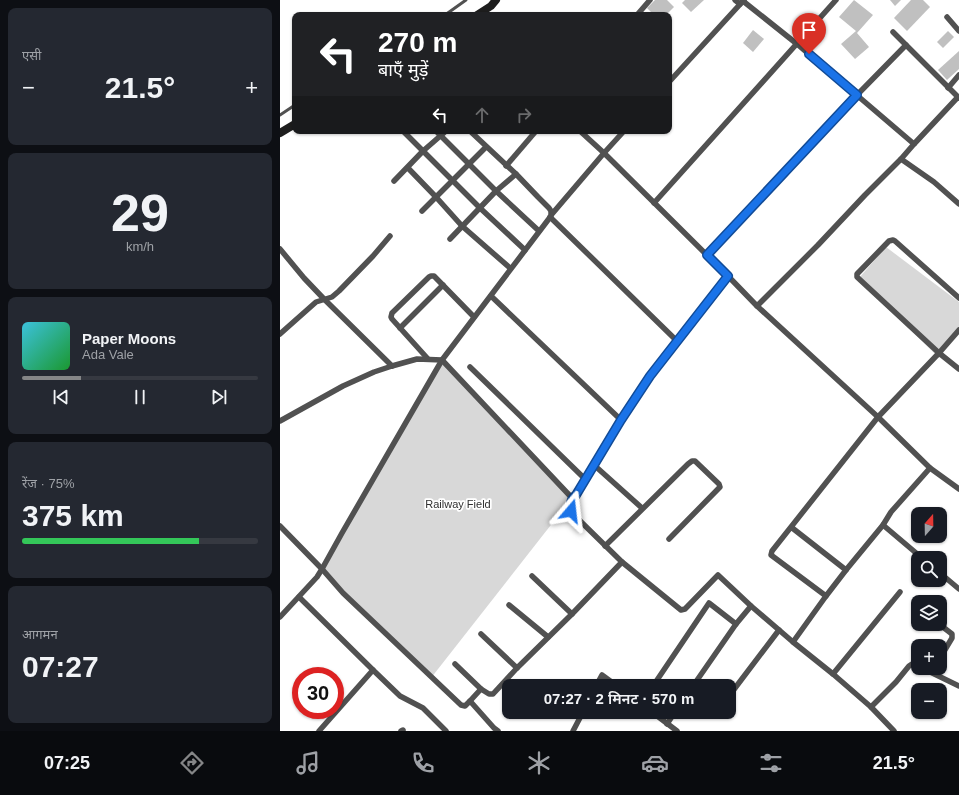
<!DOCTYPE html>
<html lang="hi">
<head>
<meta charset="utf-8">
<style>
	body { margin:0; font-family:Arial,"Noto Sans Devanagari",sans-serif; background:#242831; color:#f1f3f6; height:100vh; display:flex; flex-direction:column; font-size:15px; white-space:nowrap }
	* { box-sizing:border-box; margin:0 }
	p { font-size:13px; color:#9ea1a6 }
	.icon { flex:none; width:22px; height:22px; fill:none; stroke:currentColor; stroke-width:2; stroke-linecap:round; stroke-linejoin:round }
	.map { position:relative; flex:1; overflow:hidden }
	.side { display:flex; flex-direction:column; gap:8px; padding:8px; background:#0d0f14; width:280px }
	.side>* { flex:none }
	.guide { position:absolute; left:12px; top:12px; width:380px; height:122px; border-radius:8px; box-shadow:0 1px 3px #0004; background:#202124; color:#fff; overflow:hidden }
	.needle { width:26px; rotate:20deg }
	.fabs { position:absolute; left:631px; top:507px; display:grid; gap:8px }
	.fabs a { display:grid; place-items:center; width:36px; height:36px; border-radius:8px; background:#171b24; box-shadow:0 1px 3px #0004; font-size:20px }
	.speed { position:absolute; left:12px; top:667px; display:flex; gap:8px; font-size:20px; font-weight:700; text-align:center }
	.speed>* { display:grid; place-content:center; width:52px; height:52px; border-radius:50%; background:#171b24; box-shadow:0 1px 3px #0004; line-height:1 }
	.speed .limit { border:6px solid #d22; background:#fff; color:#111 }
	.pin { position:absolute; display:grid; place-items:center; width:34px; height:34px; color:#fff; margin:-41px -17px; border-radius:50% 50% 50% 0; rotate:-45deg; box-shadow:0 0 4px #0007 }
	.pin .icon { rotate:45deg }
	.me { position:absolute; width:44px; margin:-22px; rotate:17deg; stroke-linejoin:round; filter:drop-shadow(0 0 3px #0008) }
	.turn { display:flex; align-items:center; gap:14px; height:84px; padding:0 20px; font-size:18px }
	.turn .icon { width:52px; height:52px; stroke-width:2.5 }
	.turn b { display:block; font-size:28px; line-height:34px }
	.lanes { display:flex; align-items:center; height:38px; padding:0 20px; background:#0003; justify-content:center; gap:20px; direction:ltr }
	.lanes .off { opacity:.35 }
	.big { font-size:30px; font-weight:600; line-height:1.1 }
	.side .card { flex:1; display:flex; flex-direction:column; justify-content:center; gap:6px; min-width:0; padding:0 14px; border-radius:8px; background:#242831 }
	.side .dial { align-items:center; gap:0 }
	.dial b { font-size:52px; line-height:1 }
	.song { display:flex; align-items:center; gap:12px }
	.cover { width:48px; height:48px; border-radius:6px; background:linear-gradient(135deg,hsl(190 70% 55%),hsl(130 70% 35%)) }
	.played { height:4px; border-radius:2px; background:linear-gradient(90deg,#858687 25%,#363941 25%) }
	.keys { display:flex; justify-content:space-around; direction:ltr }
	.heat { display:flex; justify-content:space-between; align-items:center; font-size:22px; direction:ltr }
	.charge { height:6px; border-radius:3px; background:linear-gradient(90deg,#34c759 75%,#363941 0) }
	.trip { position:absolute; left:222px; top:679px; width:234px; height:40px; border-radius:8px; background:#171b24; box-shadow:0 1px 3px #0004; font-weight:600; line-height:40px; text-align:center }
	.tab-bar { display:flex; height:64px; justify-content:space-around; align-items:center; background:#090b0e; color:#9ea1a6 }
	.tab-bar .icon { width:28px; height:28px }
	.tab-bar .on { color:#858687 }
	.tab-bar b { font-size:18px; color:#f1f3f6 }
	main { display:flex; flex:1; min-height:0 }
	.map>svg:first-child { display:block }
	.green { fill:#d8d8d8 }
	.building { fill:#c0c0c0 }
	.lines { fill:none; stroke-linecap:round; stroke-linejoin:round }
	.lane { stroke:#515151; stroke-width:3 }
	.street { stroke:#515151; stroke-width:5.5 }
	.secondary { stroke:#1e1e1e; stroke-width:8 }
	.route-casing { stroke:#114b97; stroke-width:10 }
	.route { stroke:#1a73e8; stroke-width:7 }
	.labels { text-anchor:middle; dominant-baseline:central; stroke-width:3.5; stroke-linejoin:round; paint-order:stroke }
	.park-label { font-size:11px; fill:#2f2f2f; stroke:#fff }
</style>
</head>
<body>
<main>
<section class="side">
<div class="card"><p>एसी</p>
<div class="heat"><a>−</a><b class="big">21.5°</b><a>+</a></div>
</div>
<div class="card dial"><b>29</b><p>km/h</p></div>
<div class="card">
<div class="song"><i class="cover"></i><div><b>Paper Moons</b><p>Ada Vale</p></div></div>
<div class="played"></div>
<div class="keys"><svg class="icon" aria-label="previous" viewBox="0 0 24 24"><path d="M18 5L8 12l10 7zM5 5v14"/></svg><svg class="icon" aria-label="pause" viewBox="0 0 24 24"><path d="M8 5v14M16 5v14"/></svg><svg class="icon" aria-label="next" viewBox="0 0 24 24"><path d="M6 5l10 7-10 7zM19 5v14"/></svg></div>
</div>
<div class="card"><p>रेंज · 75%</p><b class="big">375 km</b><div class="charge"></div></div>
<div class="card"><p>आगमन</p><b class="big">07:27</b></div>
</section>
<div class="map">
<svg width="679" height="731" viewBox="0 0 679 731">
	<rect width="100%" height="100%" fill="#fff"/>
	<!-- green -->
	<g class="green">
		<path d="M606 247 679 302V332L659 358 579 278Z"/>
		<path d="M162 360 292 498 151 678 42 569Z"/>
	</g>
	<!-- building -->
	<g class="building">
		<path d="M375 0H387L394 7 386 15H374L367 8Z"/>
		<path d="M405 0H424L411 12 402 3Z"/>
		<path d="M574 0 593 15 577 33 589 47 575 59 561 44 576 31 559 17Z"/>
		<path d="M610 0H621L615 6Z"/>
		<path d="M631 0H643L650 7 627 31 614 18Z"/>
		<path d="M473 30 484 39 473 52 463 43Z"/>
		<path d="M668 31 674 37 663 48 657 42Z"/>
		<path d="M679 51V69L667 80 658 70Z"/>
	</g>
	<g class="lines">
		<!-- lane -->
		<g class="lane">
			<path d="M165 15 186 0"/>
			<path d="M0 115 15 105"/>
		</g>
		<!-- street -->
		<g class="street">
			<path d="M455 0 460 4"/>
			<path d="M463 1 517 44 634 144"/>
			<path d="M357 15 370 0"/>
			<path d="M667 17 679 31"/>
			<path d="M613 32 679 98"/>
			<path d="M389 82 464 0"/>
			<path d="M668 88 679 75"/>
			<path d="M123 131 200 208 245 250"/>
			<path d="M156 131 216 191 259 231"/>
			<path d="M300 131 324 153 344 131"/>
			<path d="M621 159 634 144 678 97"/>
			<path d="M226 166 256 131"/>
			<path d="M128 168 156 197 182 226 230 268"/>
			<path d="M114 181 143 151 166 131"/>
			<path d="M374 203 556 0"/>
			<path d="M142 211 206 147"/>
			<path d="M270 217 397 341"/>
			<path d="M170 239 216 191 236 174"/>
			<path d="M0 249 24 278 44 299 112 366"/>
			<path d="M427 255 577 95 626 45"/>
			<path d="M448 276 477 306 598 417 650 468 679 489"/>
			<path d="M211 296 341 420"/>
			<path d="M679 298 615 241 613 240 609 241 577 274V277L659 353 679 369"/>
			<path d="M477 306 538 245 585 195 621 159 654 182 679 204"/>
			<path d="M120 328 163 285"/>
			<path d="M0 334 36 302 52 297 59 291 93 256 110 236"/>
			<path d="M148 359 112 319 111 317 112 313 149 277 151 276H154L194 317"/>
			<path d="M190 367 305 479"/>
			<path d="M0 421 63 386 94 372 112 366 137 359 162 360 292 498"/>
			<path d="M314 465 362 508"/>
			<path d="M603 525 642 558"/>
			<path d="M0 526 42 569 63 593 181 705 185 706 190 701 201 689"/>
			<path d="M511 527 566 570 546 596 491 555 492 551 598 417 659 353 679 330"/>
			<path d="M325 546 408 464 412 461H415L439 484 440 487 389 539"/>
			<path d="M342 562 401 610 405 609 438 575 471 606 513 642"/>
			<path d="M566 570 603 525 611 512 650 468"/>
			<path d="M660 573 679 589"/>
			<path d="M252 576 292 614"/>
			<path d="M546 596 513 642 553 674 591 707 614 731"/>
			<path d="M19 597 93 670 39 731"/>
			<path d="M229 605 268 637"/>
			<path d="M0 617 37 577 42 569 62 533 162 360 271 216V211L269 208 258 197 236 174 190 131"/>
			<path d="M659 624 672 634V638L660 658"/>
			<path d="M201 634 237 668"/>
			<path d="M175 664 201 689 209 694H213L237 668 292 614 342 562 293 514C290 507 290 500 296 495L341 420 370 376 448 276 324 153 272 214"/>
			<path d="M642 668 679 686"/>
			<path d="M93 670 120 696 143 708 166 731"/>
			<path d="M553 674 620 592"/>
			<path d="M316 686 322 675 337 686"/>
			<path d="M373 686 429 603 456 624"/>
			<path d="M413 686 456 624 471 606"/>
			<path d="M449 696 499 630"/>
			<path d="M190 701 214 728 218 731"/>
			<path d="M591 707 616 682 629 666 632 664 638 666"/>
			<path d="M372 712 397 731"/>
			<path d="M387 724 395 712"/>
			<path d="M121 731 123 730"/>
			<path d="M293 731 303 712"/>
		</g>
		<!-- secondary -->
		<g class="secondary">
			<path d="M197 15 211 6 216 0"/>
			<path d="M0 133 15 124"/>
		</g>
	</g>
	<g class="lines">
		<!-- route casing -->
		<g class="route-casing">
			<path id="route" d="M291 511C290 505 291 499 296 495L341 420 370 376 448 276 427 255 577 95 529 54"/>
		</g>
		<!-- route -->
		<use href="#route" class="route"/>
	</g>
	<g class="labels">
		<!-- park labels -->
		<g class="park-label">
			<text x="178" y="504">Railway Field</text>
		</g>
	</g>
</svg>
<div class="fabs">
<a><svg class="needle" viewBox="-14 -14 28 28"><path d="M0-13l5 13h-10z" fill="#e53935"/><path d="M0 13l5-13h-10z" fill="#9ea1a6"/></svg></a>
<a><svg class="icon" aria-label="search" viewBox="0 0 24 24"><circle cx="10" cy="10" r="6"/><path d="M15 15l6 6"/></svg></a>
<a><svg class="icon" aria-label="layers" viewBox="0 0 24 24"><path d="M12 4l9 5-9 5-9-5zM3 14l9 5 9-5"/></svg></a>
<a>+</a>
<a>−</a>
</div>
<div class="speed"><div class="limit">30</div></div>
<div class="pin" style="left:529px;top:54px;background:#d93025"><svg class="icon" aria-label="arrive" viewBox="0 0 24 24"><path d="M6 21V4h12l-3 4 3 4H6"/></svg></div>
<svg class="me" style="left:291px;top:511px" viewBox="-20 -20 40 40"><path d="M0-17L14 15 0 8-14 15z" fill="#1a73e8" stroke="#fff" stroke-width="4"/></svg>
<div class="trip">07:27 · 2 मिनट · 570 m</div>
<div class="guide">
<div class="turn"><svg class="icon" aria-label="left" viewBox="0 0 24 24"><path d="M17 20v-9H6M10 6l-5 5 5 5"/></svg><div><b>270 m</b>बाएँ मुड़ें</div></div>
<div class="lanes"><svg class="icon" aria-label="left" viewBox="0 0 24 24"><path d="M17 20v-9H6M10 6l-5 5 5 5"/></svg><svg class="icon off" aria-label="ahead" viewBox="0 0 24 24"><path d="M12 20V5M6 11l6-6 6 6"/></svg><svg class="icon off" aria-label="right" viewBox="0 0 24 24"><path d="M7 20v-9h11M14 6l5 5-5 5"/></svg></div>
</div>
</div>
</main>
<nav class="tab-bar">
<b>07:25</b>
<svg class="icon on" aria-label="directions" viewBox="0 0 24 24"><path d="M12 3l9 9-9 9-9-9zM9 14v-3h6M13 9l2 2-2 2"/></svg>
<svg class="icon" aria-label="music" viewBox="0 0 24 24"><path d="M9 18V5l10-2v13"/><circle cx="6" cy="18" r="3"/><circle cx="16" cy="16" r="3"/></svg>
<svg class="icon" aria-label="phone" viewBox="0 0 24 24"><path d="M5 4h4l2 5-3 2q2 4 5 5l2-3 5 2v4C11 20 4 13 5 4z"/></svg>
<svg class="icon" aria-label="climate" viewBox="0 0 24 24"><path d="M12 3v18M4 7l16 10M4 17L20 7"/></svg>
<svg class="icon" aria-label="car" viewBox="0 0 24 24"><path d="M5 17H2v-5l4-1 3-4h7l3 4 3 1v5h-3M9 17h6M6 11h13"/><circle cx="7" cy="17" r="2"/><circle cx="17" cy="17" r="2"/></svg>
<svg class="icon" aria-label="filters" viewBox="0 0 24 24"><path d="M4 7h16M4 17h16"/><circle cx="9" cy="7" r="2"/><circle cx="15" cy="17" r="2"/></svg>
<b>21.5°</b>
</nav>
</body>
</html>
